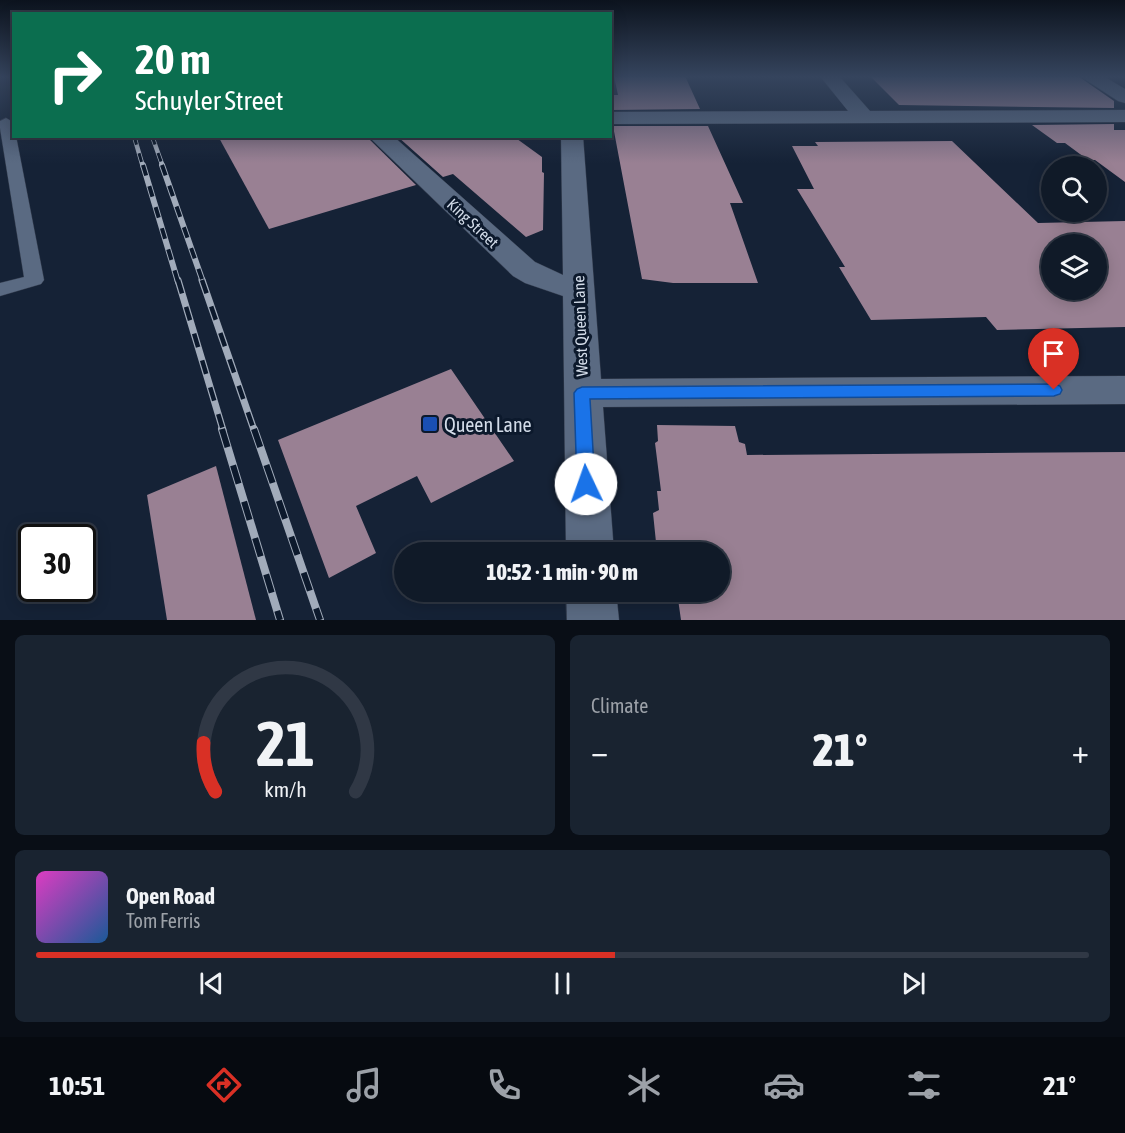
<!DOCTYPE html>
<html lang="en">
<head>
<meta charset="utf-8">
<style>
	body { margin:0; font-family:"Asap Condensed",sans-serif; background:#192330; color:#f1f3f6; height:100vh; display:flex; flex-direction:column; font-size:22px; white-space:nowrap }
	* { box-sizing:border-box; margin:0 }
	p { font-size:20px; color:#9ca1a8 }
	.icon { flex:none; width:33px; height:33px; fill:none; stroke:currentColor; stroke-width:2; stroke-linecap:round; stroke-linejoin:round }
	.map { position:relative; height:620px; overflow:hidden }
	.side { display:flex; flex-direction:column; gap:15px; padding:15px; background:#090e16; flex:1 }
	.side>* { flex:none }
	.guide { position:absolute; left:12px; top:12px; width:600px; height:126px; border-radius:0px; box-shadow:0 3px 15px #0003,0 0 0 2px #303845; background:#0b6e4f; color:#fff; overflow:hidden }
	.tools { position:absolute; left:1041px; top:156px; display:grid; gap:12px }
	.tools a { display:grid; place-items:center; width:66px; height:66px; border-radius:50%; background:#101a28; box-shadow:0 3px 15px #0003,0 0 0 2px #303845; font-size:30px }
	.speed { position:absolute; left:18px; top:524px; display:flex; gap:12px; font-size:30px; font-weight:700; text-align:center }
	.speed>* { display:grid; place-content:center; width:78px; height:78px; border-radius:50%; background:#101a28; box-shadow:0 3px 15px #0003,0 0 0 2px #303845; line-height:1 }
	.speed .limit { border:3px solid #111; border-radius:9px; background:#fff; color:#111 }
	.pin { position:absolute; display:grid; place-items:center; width:51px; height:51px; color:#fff; margin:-62px -26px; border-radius:50% 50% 50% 0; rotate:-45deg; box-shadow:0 0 6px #0007 }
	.pin .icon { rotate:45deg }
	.me { position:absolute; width:66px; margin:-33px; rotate:357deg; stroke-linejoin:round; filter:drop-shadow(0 0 4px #0008) }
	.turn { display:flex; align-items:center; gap:21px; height:126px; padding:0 24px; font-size:27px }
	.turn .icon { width:78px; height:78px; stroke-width:2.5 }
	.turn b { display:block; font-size:42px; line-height:51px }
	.big { font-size:45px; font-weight:800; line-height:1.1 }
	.side .tile { flex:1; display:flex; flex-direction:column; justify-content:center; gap:9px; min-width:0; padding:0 21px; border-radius:9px; background:#192330 }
	.side .dial { align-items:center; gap:0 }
	.dial svg { height:156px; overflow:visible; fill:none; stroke:#303845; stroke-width:7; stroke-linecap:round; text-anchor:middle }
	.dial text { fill:#f1f3f6; stroke:none }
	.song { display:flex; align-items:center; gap:18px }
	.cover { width:72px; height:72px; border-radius:9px; background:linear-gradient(135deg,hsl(310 70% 55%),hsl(210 70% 35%)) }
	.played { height:6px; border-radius:3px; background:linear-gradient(90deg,#d93025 55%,#303845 55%) }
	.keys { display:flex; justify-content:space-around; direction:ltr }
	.heat { display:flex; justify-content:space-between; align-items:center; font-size:33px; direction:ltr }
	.side .tiles { flex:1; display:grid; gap:15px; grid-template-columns:1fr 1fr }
	.tile:last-child { grid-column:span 2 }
	.trip { position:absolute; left:394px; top:542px; width:336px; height:60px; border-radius:30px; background:#101a28; box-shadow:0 3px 15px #0003,0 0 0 2px #303845; font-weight:800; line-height:60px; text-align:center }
	.tab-bar { display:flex; height:96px; justify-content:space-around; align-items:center; background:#060a10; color:#9ca1a8 }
	.tab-bar .icon { width:42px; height:42px }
	.tab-bar .current { color:#d93025 }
	.tab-bar b { font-size:27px; color:#f1f3f6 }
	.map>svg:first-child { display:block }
	.building { fill:#998093; fill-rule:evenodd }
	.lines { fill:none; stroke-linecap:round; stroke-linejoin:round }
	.service-casing { stroke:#343d4e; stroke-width:1 }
	.minor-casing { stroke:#343d4e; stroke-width:1 }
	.service { fill:#5a6a82; fill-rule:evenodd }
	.minor { fill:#5a6a82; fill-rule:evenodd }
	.rail-far3-casing { stroke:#a1abba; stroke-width:4.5 }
	.rail-far2-casing { stroke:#a1abba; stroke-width:6 }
	.rail-far1-casing { stroke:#a1abba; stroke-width:7 }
	.rail-casing { stroke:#a1abba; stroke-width:8 }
	.rail-far3 { stroke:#0c192c; stroke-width:3; stroke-dasharray:9; stroke-linecap:butt }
	.rail-far2 { stroke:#0c192c; stroke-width:4; stroke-dasharray:11; stroke-linecap:butt }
	.rail-far1 { stroke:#0c192c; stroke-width:4.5; stroke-dasharray:14; stroke-linecap:butt }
	.rail { stroke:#0c192c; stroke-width:6; stroke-dasharray:19; stroke-linecap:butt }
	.route { fill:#1a73e8; stroke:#114b97; stroke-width:1.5 }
	.transit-dot { fill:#1a4fb4; stroke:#0c192c; stroke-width:2 }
	.labels { text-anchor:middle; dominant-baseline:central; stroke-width:6; stroke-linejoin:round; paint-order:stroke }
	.street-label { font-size:16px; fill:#d3dce9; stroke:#0c192c }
	.near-poi-label { font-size:20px; fill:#d3dce9; stroke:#0c192c; text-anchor:start }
</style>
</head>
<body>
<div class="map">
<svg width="1125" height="620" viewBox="0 0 1125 620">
	<rect width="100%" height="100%" fill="#152236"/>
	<!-- building -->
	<g class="building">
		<path d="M614 76H685L700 109 610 110V95H618Z"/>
		<path d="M870 76H1078L1114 101V108L899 105Z"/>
		<path d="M1114 124V130H1125V182L1095 160H1088L1065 143H1057L1032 125Z"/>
		<path d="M613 126H708L743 203H730L758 283H673L642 279Z"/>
		<path d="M218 136H366L416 185 269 229Z"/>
		<path d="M397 136H513L542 157V172L544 173 543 230 526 237 453 174 443 177Z"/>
		<path d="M952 141 1038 223 1125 221V327L997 330 986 317 871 320 839 267H845L797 189H814L792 146H818L815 142ZM1052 244H1096V290H1052Z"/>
		<path d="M451 369 514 461 431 503 417 476 356 506 376 553 329 578 278 440Z"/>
		<path d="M657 425 735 426 739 442 745 444 747 455 1125 452V620H681L678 599 684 595V591H720V552H657L653 513 659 510 657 491H661L655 443 658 441Z"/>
		<path d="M216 466 256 620H167L147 495Z"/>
	</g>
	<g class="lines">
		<!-- service casing -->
		<g class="service-casing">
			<path id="service" d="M6 118 13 122 14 136H16L44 280 41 284 0 296V283L24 277 0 128V121Z"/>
		</g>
		<!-- minor casing -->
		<g class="minor-casing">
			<g id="minor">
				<path d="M820 76H839L870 111 1125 110V122L610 124V112L848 111Z"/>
				<path d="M1080 76H1103L1125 89V103L1118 101Z"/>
				<path d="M368 136H393L535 262 563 275 561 136H583L601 379 1125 376V404L603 407 614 552H566L563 296 525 283 513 276Z"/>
				<path d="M566 591H616L619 620H567Z"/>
			</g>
		</g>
		<!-- service -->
		<use href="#service" class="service"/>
		<!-- minor -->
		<use href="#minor" class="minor"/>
		<!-- rail-far3 casing -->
		<g class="rail-far3-casing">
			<g id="rail-far3">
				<path d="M134 136 143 167"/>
				<path d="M152 136 163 167"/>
			</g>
		</g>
		<!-- rail-far2 casing -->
		<g class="rail-far2-casing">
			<g id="rail-far2">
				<path d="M143 165 178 282"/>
				<path d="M162 165 203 282"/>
			</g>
		</g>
		<!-- rail-far1 casing -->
		<g class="rail-far1-casing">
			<g id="rail-far1">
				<path d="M178 280 223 430"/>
				<path d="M202 280 254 430"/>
			</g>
		</g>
		<!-- rail casing -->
		<g class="rail-casing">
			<g id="rail">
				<path d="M222 429 280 620"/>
				<path d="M254 429 320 620"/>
			</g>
		</g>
		<!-- rail-far3 -->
		<use href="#rail-far3" class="rail-far3"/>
		<!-- rail-far2 -->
		<use href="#rail-far2" class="rail-far2"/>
		<!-- rail-far1 -->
		<use href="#rail-far1" class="rail-far1"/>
		<!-- rail -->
		<use href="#rail" class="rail"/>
	</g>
	<!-- sky -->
	<linearGradient id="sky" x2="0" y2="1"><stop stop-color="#0c131e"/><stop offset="0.47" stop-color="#35445d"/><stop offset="1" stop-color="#35445d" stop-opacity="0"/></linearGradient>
	<rect width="1125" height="163" fill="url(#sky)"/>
	<!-- route -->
	<path class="route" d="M1054 384 1060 386 1062 390 1060 394 1054 396 590 399 595 484 593 489 586 492 580 489 577 484 574 393 577 389 582 387Z"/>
	<!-- markers -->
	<rect class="transit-dot" x="422" y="416" width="16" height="16" rx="3"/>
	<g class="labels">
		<!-- street labels -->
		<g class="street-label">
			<text transform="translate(473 223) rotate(43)">King Street</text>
			<text transform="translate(580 326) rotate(-92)">West Queen Lane</text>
		</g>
		<!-- near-poi labels -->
		<g class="near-poi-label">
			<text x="444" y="424">Queen Lane</text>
		</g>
	</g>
</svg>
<div class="tools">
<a><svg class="icon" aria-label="search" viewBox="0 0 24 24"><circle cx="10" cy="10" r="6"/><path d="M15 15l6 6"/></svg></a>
<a><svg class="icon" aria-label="layers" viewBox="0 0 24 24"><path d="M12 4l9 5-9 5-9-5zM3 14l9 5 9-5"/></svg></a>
</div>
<div class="speed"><div class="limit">30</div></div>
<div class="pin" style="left:1054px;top:390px;background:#d93025"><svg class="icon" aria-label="arrive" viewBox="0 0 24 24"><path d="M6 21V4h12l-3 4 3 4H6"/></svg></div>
<svg class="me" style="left:586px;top:484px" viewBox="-20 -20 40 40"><circle r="19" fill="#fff"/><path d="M0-13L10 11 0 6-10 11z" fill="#1a73e8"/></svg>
<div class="trip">10:52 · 1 min · 90 m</div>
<div class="guide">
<div class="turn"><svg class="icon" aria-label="right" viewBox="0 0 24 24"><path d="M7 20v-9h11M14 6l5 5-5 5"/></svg><div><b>20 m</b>Schuyler Street</div></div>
</div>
</div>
<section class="side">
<div class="tiles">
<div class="tile dial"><svg viewBox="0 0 100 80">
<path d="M14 69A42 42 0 1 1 86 69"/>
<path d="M14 69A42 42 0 0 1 8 44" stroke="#d93025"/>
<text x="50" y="56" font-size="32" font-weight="700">21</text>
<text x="50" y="72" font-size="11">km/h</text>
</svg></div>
<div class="tile"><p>Climate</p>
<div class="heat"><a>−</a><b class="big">21°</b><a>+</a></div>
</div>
<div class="tile">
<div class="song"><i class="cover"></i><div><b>Open Road</b><p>Tom Ferris</p></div></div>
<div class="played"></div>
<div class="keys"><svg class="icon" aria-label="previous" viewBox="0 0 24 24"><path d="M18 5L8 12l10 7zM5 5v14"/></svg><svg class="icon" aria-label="pause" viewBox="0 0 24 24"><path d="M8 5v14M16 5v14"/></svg><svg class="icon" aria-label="next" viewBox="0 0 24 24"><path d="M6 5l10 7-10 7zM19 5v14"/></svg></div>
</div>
</div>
</section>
<nav class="tab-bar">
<b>10:51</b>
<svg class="icon current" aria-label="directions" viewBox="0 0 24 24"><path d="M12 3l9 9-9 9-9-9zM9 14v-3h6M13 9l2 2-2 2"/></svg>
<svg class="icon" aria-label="music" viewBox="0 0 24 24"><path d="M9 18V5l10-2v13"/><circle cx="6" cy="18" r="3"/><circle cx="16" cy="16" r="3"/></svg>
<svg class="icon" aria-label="phone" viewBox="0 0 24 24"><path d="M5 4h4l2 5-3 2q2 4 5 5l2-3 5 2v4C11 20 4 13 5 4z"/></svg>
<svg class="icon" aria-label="climate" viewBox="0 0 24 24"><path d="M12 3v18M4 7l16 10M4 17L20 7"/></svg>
<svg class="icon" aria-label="car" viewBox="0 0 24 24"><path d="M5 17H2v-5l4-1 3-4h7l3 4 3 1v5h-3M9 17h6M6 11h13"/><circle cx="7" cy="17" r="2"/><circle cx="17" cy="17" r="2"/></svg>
<svg class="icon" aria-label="filters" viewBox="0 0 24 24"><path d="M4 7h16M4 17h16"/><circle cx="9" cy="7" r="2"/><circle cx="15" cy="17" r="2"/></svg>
<b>21°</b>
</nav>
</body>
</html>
